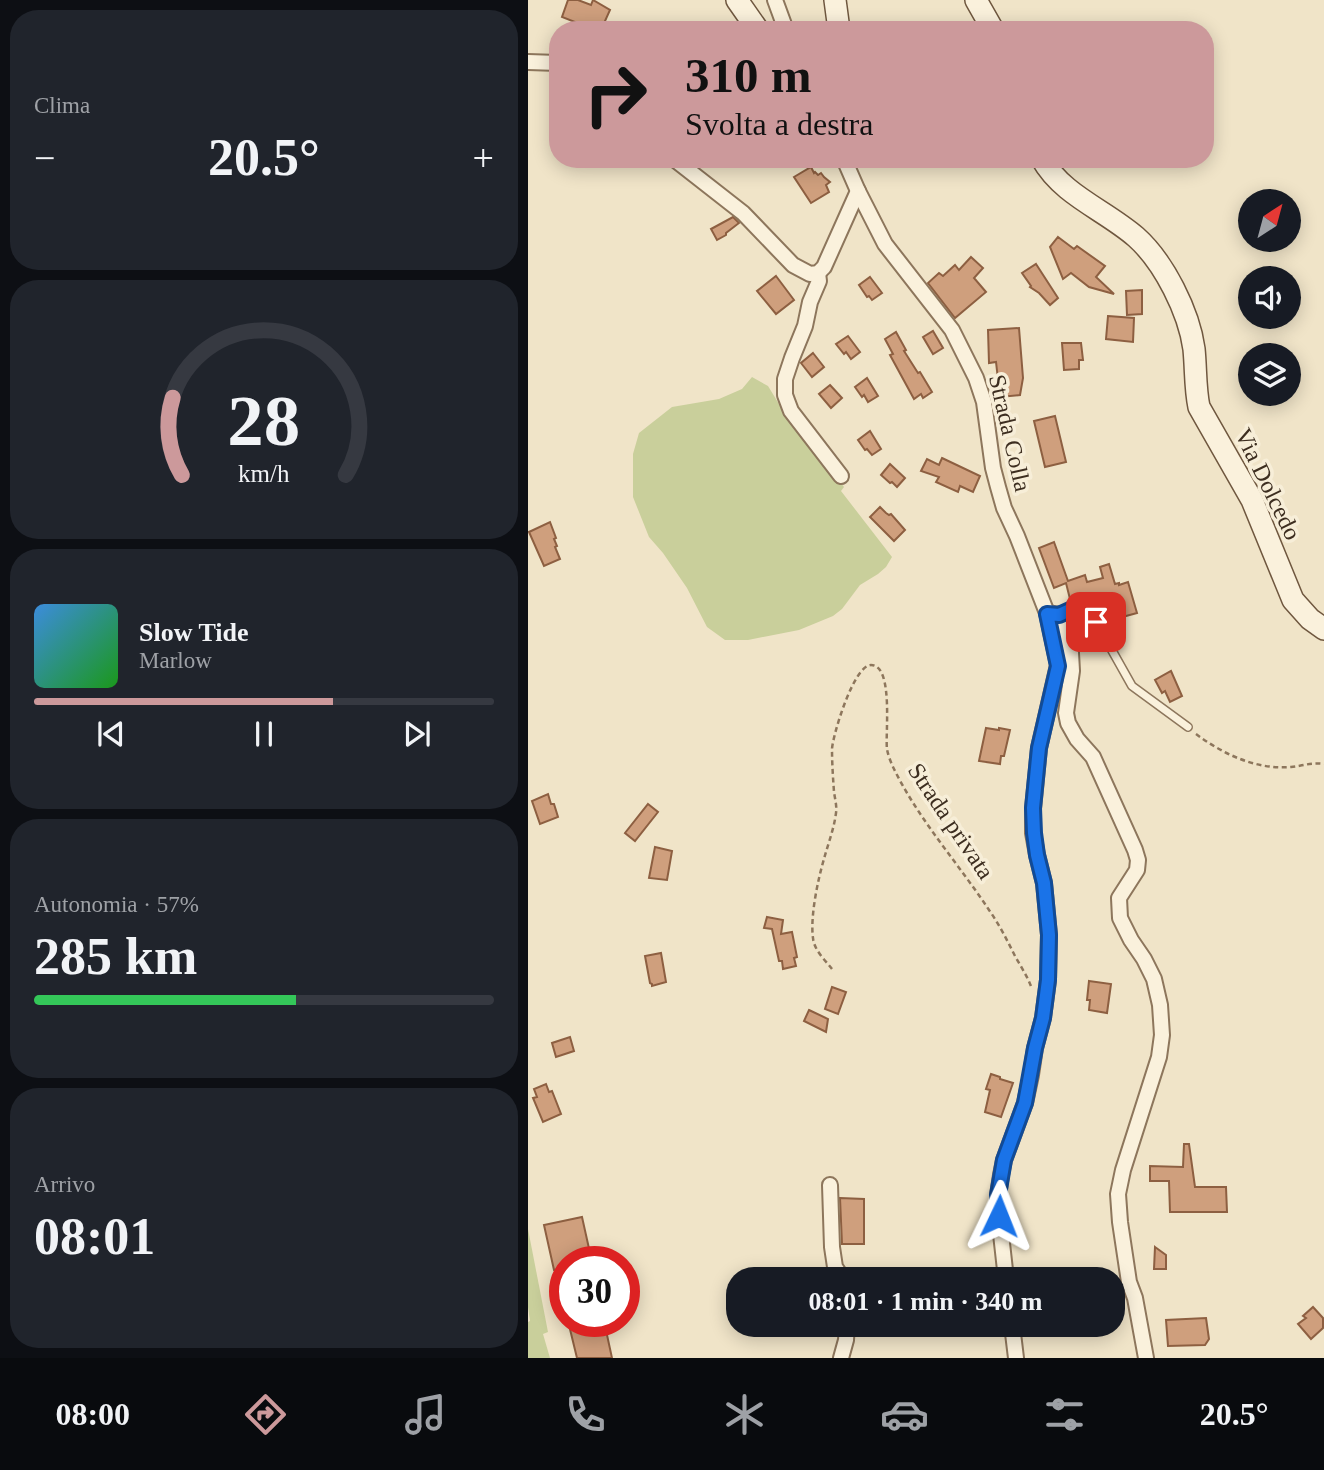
<!DOCTYPE html>
<html lang="it">
<head>
<meta charset="utf-8">
<style>
	body { margin:0; font-family:Georgia,serif; background:#20242c; color:#f1f3f6; height:100vh; display:flex; flex-direction:column; font-size:26px; white-space:nowrap }
	* { box-sizing:border-box; margin:0 }
	p { font-size:23px; color:#9ea1a6 }
	.icon { flex:none; width:38px; height:38px; fill:none; stroke:currentColor; stroke-width:2; stroke-linecap:round; stroke-linejoin:round }
	.map { position:relative; flex:1; overflow:hidden }
	.panel { display:flex; flex-direction:column; gap:10px; padding:10px; background:#0d0f14; width:528px }
	.panel>* { flex:none }
	.guide { position:absolute; left:21px; top:21px; width:665px; height:147px; border-radius:28px; box-shadow:0 4px 18px #0003; background:#cc999b; color:#111; overflow:hidden }
	.needle { width:46px; rotate:36deg }
	.tools { position:absolute; left:710px; top:189px; display:grid; gap:14px }
	.tools a { display:grid; place-items:center; width:63px; height:63px; border-radius:50%; background:#171b24; box-shadow:0 4px 18px #0003; font-size:35px }
	.speed { position:absolute; left:21px; top:1246px; display:flex; gap:14px; font-size:35px; font-weight:700; text-align:center }
	.speed>* { display:grid; place-content:center; width:91px; height:91px; border-radius:50%; background:#171b24; box-shadow:0 4px 18px #0003; line-height:1 }
	.speed .limit { border:10px solid #d22; background:#fff; color:#111 }
	.pin { position:absolute; display:grid; place-items:center; width:60px; height:60px; color:#fff; margin:-30px; border-radius:14px; box-shadow:0 4px 10px #0006 }
	.me { position:absolute; width:77px; margin:-38px; rotate:2deg; stroke-linejoin:round; filter:drop-shadow(0 0 5px #0008) }
	.turn { display:flex; align-items:center; gap:24px; height:147px; padding:0 21px; font-size:32px }
	.turn .icon { width:91px; height:91px; stroke-width:2.5 }
	.turn b { display:block; font-size:49px; line-height:60px }
	.big { font-size:52px; font-weight:700; line-height:1.1 }
	.panel .tile { flex:1; display:flex; flex-direction:column; justify-content:center; gap:10px; min-width:0; padding:0 24px; border-radius:28px; background:#20242c }
	.panel .dial { align-items:center; gap:0 }
	.dial svg { height:182px; overflow:visible; fill:none; stroke:#363941; stroke-width:7; stroke-linecap:round; text-anchor:middle }
	.dial text { fill:#f1f3f6; stroke:none }
	.song { display:flex; align-items:center; gap:21px }
	.cover { width:84px; height:84px; border-radius:10px; background:linear-gradient(135deg,hsl(210 70% 55%),hsl(120 70% 35%)) }
	.played { height:7px; border-radius:4px; background:linear-gradient(90deg,#cc999b 65%,#363941 65%) }
	.keys { display:flex; justify-content:space-around; direction:ltr }
	.heat { display:flex; justify-content:space-between; align-items:center; font-size:38px; direction:ltr }
	.charge { height:10px; border-radius:5px; background:linear-gradient(90deg,#34c759 57%,#363941 0) }
	.trip { position:absolute; left:198px; top:1267px; width:399px; height:70px; border-radius:28px; background:#171b24; box-shadow:0 4px 18px #0003; font-weight:700; line-height:70px; text-align:center }
	.menu { display:flex; height:112px; justify-content:space-around; align-items:center; background:#090b0e; color:#9ea1a6 }
	.menu .icon { width:49px; height:49px }
	.menu .selected { color:#cc999b }
	.menu b { font-size:32px; color:#f1f3f6 }
	main { display:flex; flex:1; min-height:0 }
	.map>svg:first-child { display:block }
	.green { fill:#c9cf9b }
	.building { fill:#cf9f7d; stroke:#8d5f41; stroke-width:2 }
	.lines { fill:none; stroke-linecap:round; stroke-linejoin:round }
	.lane-casing { stroke:#8d765c; stroke-width:10 }
	.street-casing { stroke:#8d765c; stroke-width:18 }
	.secondary-casing { stroke:#6f573f; stroke-width:24 }
	.path { stroke:#8d765c; stroke-width:2.5; stroke-dasharray:5 3.5; stroke-linecap:butt }
	.lane { stroke:#faf1dc; stroke-width:7 }
	.street { stroke:#faf1dc; stroke-width:14 }
	.secondary { stroke:#faf1dc; stroke-width:21 }
	.route-casing { stroke:#114b97; stroke-width:18 }
	.route { stroke:#1a73e8; stroke-width:12 }
	.labels { text-anchor:middle; dominant-baseline:central; stroke-width:7; stroke-linejoin:round; paint-order:stroke }
	.street-label { font-size:24px; fill:#3d2e20; stroke:#f7eed8 }
</style>
</head>
<body>
<main>
<section class="panel">
<div class="tile"><p>Clima</p>
<div class="heat"><a>−</a><b class="big">20.5°</b><a>+</a></div>
</div>
<div class="tile dial"><svg viewBox="0 0 100 80">
<path d="M14 69A42 42 0 1 1 86 69"/>
<path d="M14 69A42 42 0 0 1 10 35" stroke="#cc999b"/>
<text x="50" y="56" font-size="32" font-weight="700">28</text>
<text x="50" y="72" font-size="11">km/h</text>
</svg></div>
<div class="tile">
<div class="song"><i class="cover"></i><div><b>Slow Tide</b><p>Marlow</p></div></div>
<div class="played"></div>
<div class="keys"><svg class="icon" aria-label="previous" viewBox="0 0 24 24"><path d="M18 5L8 12l10 7zM5 5v14"/></svg><svg class="icon" aria-label="pause" viewBox="0 0 24 24"><path d="M8 5v14M16 5v14"/></svg><svg class="icon" aria-label="next" viewBox="0 0 24 24"><path d="M6 5l10 7-10 7zM19 5v14"/></svg></div>
</div>
<div class="tile"><p>Autonomia · 57%</p><b class="big">285 km</b><div class="charge"></div></div>
<div class="tile"><p>Arrivo</p><b class="big">08:01</b></div>
</section>
<div class="map">
<svg width="796" height="1358" viewBox="0 0 796 1358">
	<rect width="100%" height="100%" fill="#f0e4c8"/>
	<!-- green -->
	<g class="green">
		<path d="M224 377 240 386 251 404 316 487 313 491 364 557 358 567 350 574 332 585 314 609 305 616 271 630 220 640H197L179 627 159 588 135 553 121 537 105 497V454L111 433 144 407 191 399 214 389Z"/>
		<path d="M0 1229 20 1332 15 1334 22 1358H0V1322L2 1321 0 1307Z"/>
	</g>
	<!-- building -->
	<g class="building">
		<path d="M40 0H50L63 5 65 0 82 10 73 30 58 24 57 26 34 17Z"/>
		<path d="M283 167 286 173 287 172 290 175 293 173 296 177 302 182 298 185 301 192 283 203 266 177Z"/>
		<path d="M205 217 211 223 198 233V235L189 240 183 229Z"/>
		<path d="M530 237 546 249 549 246 577 266 568 277 586 294 561 287 543 273 535 279 522 247Z"/>
		<path d="M443 257 455 268 446 278 458 292 427 318 400 283 411 273 415 276 427 265 431 270Z"/>
		<path d="M508 264 530 298 522 305 511 293 502 287 503 286 494 273Z"/>
		<path d="M248 276 266 300 248 314 229 291Z"/>
		<path d="M342 277 354 293 344 300 341 296 339 297 331 285Z"/>
		<path d="M614 290V314L599 315 598 291Z"/>
		<path d="M580 316 606 318 605 342 578 339Z"/>
		<path d="M491 328 495 378 492 395 472 397 468 362 461 363 460 330Z"/>
		<path d="M405 331 415 348 405 354 395 337Z"/>
		<path d="M368 332 378 350 376 351 390 373 392 372 404 392 395 398 393 394 386 399 362 355 365 354 357 339Z"/>
		<path d="M320 336 332 352 323 359 318 352 316 354 308 344Z"/>
		<path d="M534 343H553L555 360H551V369L536 370Z"/>
		<path d="M285 353 296 367 284 377 273 363Z"/>
		<path d="M339 378 350 396 340 402 336 395 334 397 327 387Z"/>
		<path d="M302 385 314 398 303 408 291 394Z"/>
		<path d="M527 416 538 462 517 467 506 421Z"/>
		<path d="M342 431 353 449 344 455 339 449 337 450 330 440Z"/>
		<path d="M414 458 452 476 445 492 432 486 430 492 408 482 411 477 393 471 399 459 411 465Z"/>
		<path d="M362 464 377 478 369 487 364 482 362 483 353 475Z"/>
		<path d="M352 507 358 513 361 515 363 514 377 530 366 541 342 517Z"/>
		<path d="M22 522 28 538 26 539 29 546 27 547 32 559 16 566 1 532Z"/>
		<path d="M526 542 540 581 557 575 559 582 575 578 572 567 581 564 587 584 591 583V585L600 582 609 613 587 619 580 595 543 603 538 583 526 588 511 548Z"/>
		<path d="M643 671 654 696 642 702 637 691 634 693 627 680Z"/>
		<path d="M458 728 471 730V728L482 730 476 756H473L472 764 451 761Z"/>
		<path d="M20 794 23 804H26L30 817 12 824 4 801Z"/>
		<path d="M120 804 130 812 107 841 97 833Z"/>
		<path d="M127 847 144 851 139 880 121 878Z"/>
		<path d="M239 917 255 920 253 934 264 932 269 957 266 958 268 966 255 969 254 961H251L244 929 236 928Z"/>
		<path d="M133 953 138 982 124 986V984L122 983 117 956Z"/>
		<path d="M561 981 583 984 579 1013 561 1010 562 1000H559Z"/>
		<path d="M304 987 318 992 310 1014 297 1009Z"/>
		<path d="M281 1010 300 1019 298 1032 276 1021Z"/>
		<path d="M42 1037 46 1051 28 1057 24 1043Z"/>
		<path d="M463 1074 472 1077V1079L485 1083 473 1117 457 1112 462 1090 458 1089Z"/>
		<path d="M18 1084 21 1092 24 1091 33 1114 15 1122 5 1098 9 1097 6 1089Z"/>
		<path d="M656 1144H661L667 1187H698L699 1212H642L641 1181H622V1166L655 1167Z"/>
		<path d="M312 1198 336 1199V1244H314Z"/>
		<path d="M54 1217 64 1262H37V1269L26 1270 16 1225Z"/>
		<path d="M627 1247 638 1255V1269H626Z"/>
		<path d="M785 1307 795 1318V1328L783 1339 770 1324 778 1318 775 1316Z"/>
		<path d="M678 1318 681 1339 677 1345 640 1346 638 1320Z"/>
		<path d="M40 1321H76L84 1358H49Z"/>
	</g>
	<g class="lines">
		<!-- lane casing -->
		<g class="lane-casing">
			<path id="lane" d="M531 615 542 609H552L558 612 568 622 604 686 660 727"/>
		</g>
		<!-- street casing -->
		<g class="street-casing">
			<g id="street">
				<path d="M247 0 258 30"/>
				<path d="M0 62 30 63"/>
				<path d="M146 159 215 213 265 265 282 274 290 273 296 267 330 191"/>
				<path d="M316 159 330 191 357 244 424 330 448 378 456 402 465 468 470 487 476 508 489 536 519 613 530 665 511 748 505 809V833L509 855 516 883 521 935 520 980 515 1018 507 1048 503 1075 497 1103 476 1160 473 1175 470 1195 471 1216 478 1279"/>
				<path d="M290 273 291 281 282 302 277 326 264 358 257 379V395L263 411 313 476"/>
				<path d="M519 613 531 615 536 621 543 653 544 671 538 713 540 723 549 739 565 757 607 850 610 860 609 870 591 898 592 918 603 940 616 959 626 979 632 1005 634 1035 631 1057 595 1170 590 1194 592 1222 601 1282 607 1298 618 1358"/>
				<path d="M302 1185 304 1247 307 1267 315 1279"/>
				<path d="M484 1325 488 1358"/>
				<path d="M313 1358 318 1340 319 1325"/>
			</g>
		</g>
		<!-- secondary casing -->
		<g class="secondary-casing">
			<g id="secondary">
				<path d="M209 0 230 30"/>
				<path d="M307 0 311 30"/>
				<path d="M448 0 465 30"/>
				<path d="M514 159C534 195 577 210 608 237 636 262 661 312 666 349 668 369 667 388 671 407L724 500 765 600 782 619 796 629"/>
			</g>
		</g>
		<!-- path -->
		<g class="path">
			<path d="M668 734C695 754 728 770 763 767 774 766 784 762 796 764"/>
			<path d="M304 969C297 960 286 950 285 938 282 917 290 879 296 859 300 844 306 829 308 813 309 806 307 799 306 792 305 778 304 763 304 749 305 734 326 665 343 665 366 665 357 735 359 749 360 755 363 763 366 769 391 820 430 863 461 910 471 924 479 940 487 956 493 967 500 977 504 989"/>
		</g>
		<!-- lane -->
		<use href="#lane" class="lane"/>
		<!-- street -->
		<use href="#street" class="street"/>
		<!-- secondary -->
		<use href="#secondary" class="secondary"/>
	</g>
	<g class="lines">
		<!-- route casing -->
		<g class="route-casing">
			<path id="route" d="M471 1216 470 1195 476 1160 497 1103 507 1048 515 1018 520 980 521 935 516 883 509 855 506 833 505 808 511 748 530 666 519 614 531 615 542 610 552 609 558 612 568 622"/>
		</g>
		<!-- route -->
		<use href="#route" class="route"/>
	</g>
	<g class="labels">
		<!-- street labels -->
		<g class="street-label">
			<text transform="translate(482 433) rotate(77)">Strada Colla</text>
			<text transform="translate(740 484) rotate(64)">Via Dolcedo</text>
			<text transform="translate(423 821) rotate(56)">Strada privata</text>
		</g>
	</g>
</svg>
<div class="tools">
<a><svg class="needle" viewBox="-14 -14 28 28"><path d="M0-13l5 13h-10z" fill="#e53935"/><path d="M0 13l5-13h-10z" fill="#9ea1a6"/></svg></a>
<a><svg class="icon" aria-label="sound" viewBox="0 0 24 24"><path d="M4 9h4l5-4v14l-5-4H4zM17 9q2 3 0 6"/></svg></a>
<a><svg class="icon" aria-label="layers" viewBox="0 0 24 24"><path d="M12 4l9 5-9 5-9-5zM3 14l9 5 9-5"/></svg></a>
</div>
<div class="speed"><div class="limit">30</div></div>
<div class="pin" style="left:568px;top:622px;background:#d93025"><svg class="icon" aria-label="arrive" viewBox="0 0 24 24"><path d="M6 21V4h12l-3 4 3 4H6"/></svg></div>
<svg class="me" style="left:471px;top:1216px" viewBox="-20 -20 40 40"><path d="M0-17L14 15 0 8-14 15z" fill="#1a73e8" stroke="#fff" stroke-width="4"/></svg>
<div class="trip">08:01 · 1 min · 340 m</div>
<div class="guide">
<div class="turn"><svg class="icon" aria-label="right" viewBox="0 0 24 24"><path d="M7 20v-9h11M14 6l5 5-5 5"/></svg><div><b>310 m</b>Svolta a destra</div></div>
</div>
</div>
</main>
<nav class="menu">
<b>08:00</b>
<svg class="icon selected" aria-label="directions" viewBox="0 0 24 24"><path d="M12 3l9 9-9 9-9-9zM9 14v-3h6M13 9l2 2-2 2"/></svg>
<svg class="icon" aria-label="music" viewBox="0 0 24 24"><path d="M9 18V5l10-2v13"/><circle cx="6" cy="18" r="3"/><circle cx="16" cy="16" r="3"/></svg>
<svg class="icon" aria-label="phone" viewBox="0 0 24 24"><path d="M5 4h4l2 5-3 2q2 4 5 5l2-3 5 2v4C11 20 4 13 5 4z"/></svg>
<svg class="icon" aria-label="climate" viewBox="0 0 24 24"><path d="M12 3v18M4 7l16 10M4 17L20 7"/></svg>
<svg class="icon" aria-label="car" viewBox="0 0 24 24"><path d="M5 17H2v-5l4-1 3-4h7l3 4 3 1v5h-3M9 17h6M6 11h13"/><circle cx="7" cy="17" r="2"/><circle cx="17" cy="17" r="2"/></svg>
<svg class="icon" aria-label="filters" viewBox="0 0 24 24"><path d="M4 7h16M4 17h16"/><circle cx="9" cy="7" r="2"/><circle cx="15" cy="17" r="2"/></svg>
<b>20.5°</b>
</nav>
</body>
</html>
